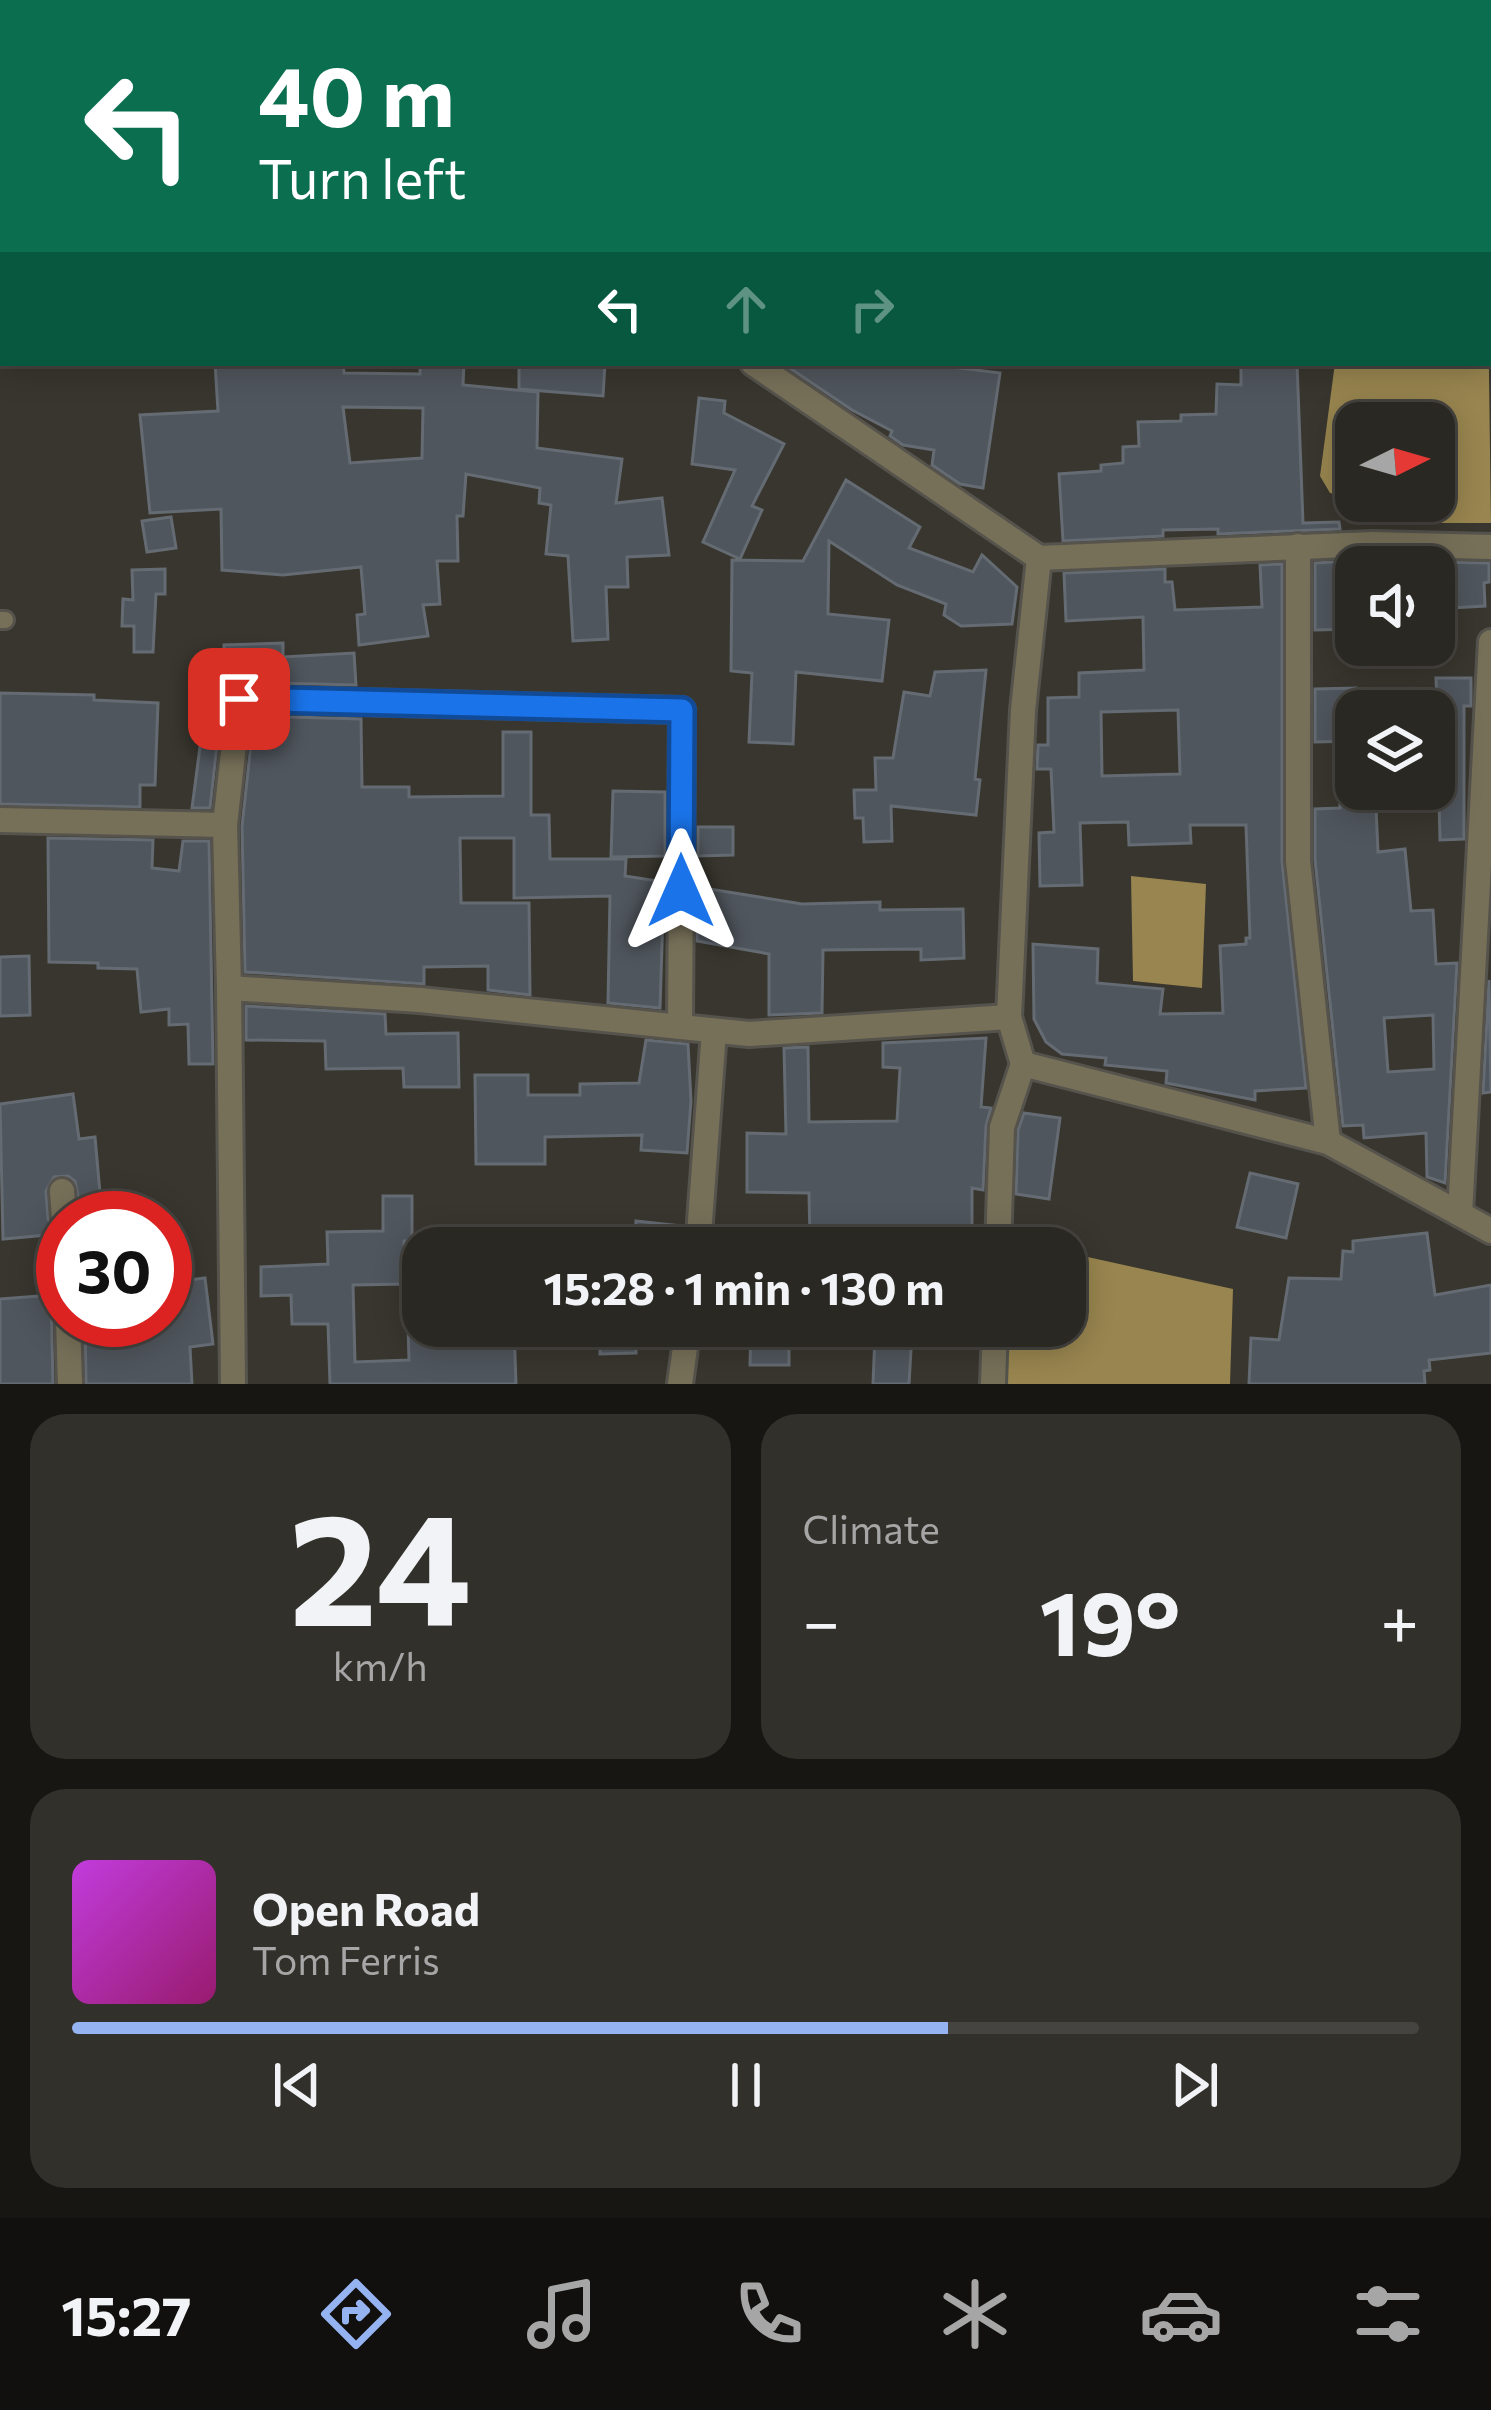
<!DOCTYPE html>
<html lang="en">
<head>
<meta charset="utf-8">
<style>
	body { margin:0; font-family:Commissioner,sans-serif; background:#32302a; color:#f1f3f6; height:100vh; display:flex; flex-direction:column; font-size:45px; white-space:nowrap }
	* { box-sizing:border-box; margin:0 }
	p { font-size:39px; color:#a5a6a5 }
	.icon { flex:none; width:66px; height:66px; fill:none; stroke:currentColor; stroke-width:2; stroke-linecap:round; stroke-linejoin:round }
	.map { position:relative; height:1384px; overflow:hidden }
	.sheet { display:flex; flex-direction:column; gap:30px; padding:30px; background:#171613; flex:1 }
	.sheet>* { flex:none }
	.banner { position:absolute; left:0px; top:0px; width:1491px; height:366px; box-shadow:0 6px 30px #0003,0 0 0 3px #464440; background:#0b6e4f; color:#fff; overflow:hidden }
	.needle { width:78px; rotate:85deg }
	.fabs { position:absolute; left:1335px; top:402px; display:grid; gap:24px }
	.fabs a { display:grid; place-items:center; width:120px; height:120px; border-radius:24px; background:#2a2822; box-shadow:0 6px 30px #0003,0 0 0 3px #464440; font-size:60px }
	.speed { position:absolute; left:36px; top:1191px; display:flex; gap:24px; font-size:60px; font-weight:700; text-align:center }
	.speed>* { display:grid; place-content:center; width:156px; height:156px; border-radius:50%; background:#2a2822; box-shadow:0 6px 30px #0003,0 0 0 3px #464440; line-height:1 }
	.speed .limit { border:18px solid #d22; background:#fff; color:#111 }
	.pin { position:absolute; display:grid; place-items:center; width:102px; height:102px; color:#fff; margin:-51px; border-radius:24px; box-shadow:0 6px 18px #0006 }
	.me { position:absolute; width:132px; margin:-66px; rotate:0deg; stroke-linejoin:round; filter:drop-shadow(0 0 9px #0008) }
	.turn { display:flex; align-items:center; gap:42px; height:252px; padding:0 60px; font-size:54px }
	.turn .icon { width:156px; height:156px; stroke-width:2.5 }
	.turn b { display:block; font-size:84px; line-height:102px }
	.lanes { display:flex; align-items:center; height:114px; padding:0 60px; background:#0003; justify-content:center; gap:60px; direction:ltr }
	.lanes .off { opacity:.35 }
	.big { font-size:90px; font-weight:700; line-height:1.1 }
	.sheet .widget { flex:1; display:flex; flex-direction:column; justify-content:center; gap:18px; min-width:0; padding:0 42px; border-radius:36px; background:#32302a }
	.sheet .dial { align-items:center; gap:0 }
	.dial b { font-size:156px; line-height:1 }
	.song { display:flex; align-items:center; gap:36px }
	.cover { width:144px; height:144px; border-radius:18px; background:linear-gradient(135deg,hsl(290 70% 55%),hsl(320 70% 35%)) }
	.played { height:12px; border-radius:6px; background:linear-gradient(90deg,#95b2f1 65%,#464440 65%) }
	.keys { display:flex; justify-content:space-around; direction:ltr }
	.heat { display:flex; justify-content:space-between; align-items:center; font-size:66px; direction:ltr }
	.sheet .tiles { flex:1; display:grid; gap:30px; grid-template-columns:1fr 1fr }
	.widget:last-child { grid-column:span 2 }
	.trip { position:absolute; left:402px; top:1227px; width:684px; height:120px; border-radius:36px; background:#2a2822; box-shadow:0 6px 30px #0003,0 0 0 3px #464440; font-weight:700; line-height:120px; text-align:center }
	.tabs { display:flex; height:192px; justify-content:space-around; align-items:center; background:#11100e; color:#a5a6a5 }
	.tabs .icon { width:84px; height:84px }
	.tabs .current { color:#95b2f1 }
	.tabs b { font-size:54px; color:#f1f3f6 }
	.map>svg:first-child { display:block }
	.water { fill:#98854f }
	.building { fill:#50565d; stroke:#656b72; stroke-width:3; fill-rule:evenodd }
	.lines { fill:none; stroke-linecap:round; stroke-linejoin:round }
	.service-casing { stroke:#55534c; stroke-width:22 }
	.minor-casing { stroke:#55534c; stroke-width:30 }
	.service { stroke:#777059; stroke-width:16 }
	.minor { stroke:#777059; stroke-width:24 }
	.route-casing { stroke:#114b97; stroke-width:30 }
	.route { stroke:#1a73e8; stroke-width:21 }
</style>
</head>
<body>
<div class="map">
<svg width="1491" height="1384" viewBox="0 0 1491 1384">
	<rect width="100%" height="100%" fill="#38362e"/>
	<!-- water -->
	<g class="water">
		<path d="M1488 301 1491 523H1417L1365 501H1434V423H1356V499L1330 493 1320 476 1335 363H1488Z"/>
		<path d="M1131 876 1206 884 1202 988 1133 981Z"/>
		<path d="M1065 1252 1233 1289 1230 1384H1006L1008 1326H1065Z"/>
	</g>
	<!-- building -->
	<g class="building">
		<path d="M215 363H343L344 373 420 374V363H464L463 385 538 392 537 448 622 459 616 503 662 498 669 555 627 557 628 587H606L608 639 573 641 568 556 546 554 551 505 539 503 540 488 466 474 463 516H457L458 561H437L440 604 423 605 428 636 359 645 357 615 365 614 361 567 283 575 222 570 221 509 150 513 140 415 218 411ZM343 407 423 408 422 458 350 463Z"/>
		<path d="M519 363H605L603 396 519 389Z"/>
		<path d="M782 363H920L1000 373 983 488 960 484 932 465 934 450 903 445 890 436 892 431 852 410Z"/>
		<path d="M1241 363H1297L1303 523 1339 522 1340 529 1218 534V529L1163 530V536L1063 541 1059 474 1101 471V465L1123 463V447L1139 446 1138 422 1181 421V415L1216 414 1217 384 1241 385Z"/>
		<path d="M699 398 725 401 724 413 784 444 752 506 762 510 740 559 703 542 735 470 692 464Z"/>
		<path d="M846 480 920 527 909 548 973 572 982 555 1017 587 1012 624 961 626 944 615 946 604 897 585 829 541 828 614 889 620 882 681 796 672 793 744 749 742 752 673 731 671 732 560 803 561Z"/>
		<path d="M171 517 176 548 147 552 142 521Z"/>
		<path d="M1356 561V629L1315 630V563Z"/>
		<path d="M1434 562 1489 563V582L1484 583 1485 606 1434 609Z"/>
		<path d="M1282 564V861L1306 1088 1255 1091V1100L1166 1083 1167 1071 1105 1065 1106 1058 1062 1054 1046 1042 1034 1019 1033 944 1098 949 1097 983 1163 989 1160 1014 1223 1013 1220 946 1246 944V938H1250L1246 825H1190L1191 843 1129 845 1128 822 1080 823 1082 885 1040 886 1039 833 1054 832 1051 769H1037L1038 745H1048V698L1079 697V673L1144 670 1143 617 1066 621 1064 573 1165 569V582H1172L1175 610 1262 607 1260 565ZM1178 710 1180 774 1102 776 1101 712Z"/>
		<path d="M165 569V594H156L153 652H134V626H122L123 599 133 600 132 570Z"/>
		<path d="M283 643V657L354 653 356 685 239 682 225 690 224 645Z"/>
		<path d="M986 670 975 779 980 780 976 815 891 806 892 841 864 842 863 818H855L854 790H876L875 758H893L904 692 930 696 935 672Z"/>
		<path d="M1436 678H1471V706H1464V839L1440 840 1438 761H1434V732H1438Z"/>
		<path d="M1356 688V741L1315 742V689Z"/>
		<path d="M0 693 94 695V700L158 703 155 785H140V807L0 804Z"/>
		<path d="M222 700 210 808H192L206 701Z"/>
		<path d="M254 716 361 719 362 787H409V797L503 796V732H531V815H549L550 859H626L625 876 664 882 660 1008 608 1003 610 896 514 898V838H460L461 903H529L530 995 488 990V966L424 967V984L245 972 242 826Z"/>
		<path d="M1340 789H1368L1369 807H1376L1378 852 1405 849 1411 911 1433 910 1436 964 1457 963 1445 1183 1427 1177 1426 1133 1364 1138 1363 1125 1343 1126 1315 860V809L1340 808ZM1433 1015 1434 1069 1388 1072 1384 1018Z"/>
		<path d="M613 791 665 792V856L611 857Z"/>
		<path d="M698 827H733V855L698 856Z"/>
		<path d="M48 838 153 840 152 868 179 871 183 841H209L213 1064H189L188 1024 169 1025V1009L141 1012 137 969 98 968V963L49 962Z"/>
		<path d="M697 887 802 904 880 902V910L963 909 964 958 921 960V949L823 950 822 1013 769 1015V954L697 941Z"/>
		<path d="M29 956 30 1015 0 1016V957Z"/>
		<path d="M1489 980 1491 1092 1483 1093Z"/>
		<path d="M246 1006 385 1014 386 1034 458 1033 459 1087H404L403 1068 326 1069 325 1041 246 1040Z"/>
		<path d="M986 1038 981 1107 991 1108 986 1126 983 1190 972 1188V1238H958V1248H868L867 1239 810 1240 809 1193 747 1192V1133L786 1134 784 1048 808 1047 809 1122 897 1121 900 1068 883 1067V1043Z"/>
		<path d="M646 1040 688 1044 691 1101 687 1153 641 1150 642 1135 545 1137V1164H476L475 1075H528V1095H580V1084L639 1083Z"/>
		<path d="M73 1094 79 1139 95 1137 101 1204 80 1207 75 1181 68 1176 54 1177 46 1191 48 1219 59 1234 3 1239 0 1104Z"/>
		<path d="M1024 1113 1060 1118 1049 1199 1016 1194 1018 1130Z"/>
		<path d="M1250 1173 1298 1184 1286 1238 1237 1227Z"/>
		<path d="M383 1196H412V1241H404L405 1284 353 1285 355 1362 409 1360 408 1326H514L516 1384H330L328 1324H292L291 1295 261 1296V1267L328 1264 327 1232 383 1231Z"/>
		<path d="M636 1221 683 1226 682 1248H634Z"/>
		<path d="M1427 1233 1435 1295 1491 1285V1353L1429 1360 1430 1370 1424 1371 1425 1384H1249L1251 1338 1279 1340 1289 1278 1341 1279 1343 1251 1353 1252V1241Z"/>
		<path d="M205 1278 213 1344 190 1347 192 1384H86L85 1320H170L165 1283Z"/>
		<path d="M51 1295 53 1384H0V1299Z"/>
		<path d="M600 1326H636V1353L600 1354Z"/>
		<path d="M751 1326H789V1365H750Z"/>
		<path d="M912 1333 909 1384H873L875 1334Z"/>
	</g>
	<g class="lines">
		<!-- service casing -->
		<g class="service-casing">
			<path id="service" d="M0 620H5"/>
		</g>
		<!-- minor casing -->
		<g class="minor-casing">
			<g id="minor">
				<path d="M67 0 69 3"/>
				<path d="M519 0 520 3"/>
				<path d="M1488 301H1491"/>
				<path d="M753 363 1039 558 1373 544 1491 547"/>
				<path d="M1298 546V861L1328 1142"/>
				<path d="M1039 558 1023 710 1009 1017 1023 1064 1328 1142 1491 1231"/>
				<path d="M0 820 225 825 229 988 420 1000 749 1034 1009 1017"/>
				<path d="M225 825 239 699 682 710 680 1027"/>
				<path d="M229 988 233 1384"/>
				<path d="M62 1191 64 1218"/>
				<path d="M1460 1214 1491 642"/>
				<path d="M698 1248 714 1031"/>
				<path d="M998 1248 1002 1127 1023 1064"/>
				<path d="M68 1320 70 1384"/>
				<path d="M680 1384 688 1326"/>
				<path d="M993 1384 995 1326"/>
			</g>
		</g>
		<!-- service -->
		<use href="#service" class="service"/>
		<!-- minor -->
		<use href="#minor" class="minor"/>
	</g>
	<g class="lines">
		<!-- route casing -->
		<g class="route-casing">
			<path id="route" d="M239 699 682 710 681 891"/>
		</g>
		<!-- route -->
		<use href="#route" class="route"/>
	</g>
</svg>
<div class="fabs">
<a><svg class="needle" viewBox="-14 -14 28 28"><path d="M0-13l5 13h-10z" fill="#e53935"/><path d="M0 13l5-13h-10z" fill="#a5a6a5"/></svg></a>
<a><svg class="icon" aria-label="sound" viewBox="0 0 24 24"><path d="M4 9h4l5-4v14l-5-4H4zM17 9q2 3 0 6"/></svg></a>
<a><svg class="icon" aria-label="layers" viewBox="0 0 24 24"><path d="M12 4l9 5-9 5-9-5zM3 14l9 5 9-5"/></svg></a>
</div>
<div class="speed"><div class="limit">30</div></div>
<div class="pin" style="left:239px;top:699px;background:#d93025"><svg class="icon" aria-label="arrive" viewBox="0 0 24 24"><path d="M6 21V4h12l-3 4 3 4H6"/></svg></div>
<svg class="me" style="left:681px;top:891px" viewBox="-20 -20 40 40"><path d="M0-17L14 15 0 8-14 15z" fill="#1a73e8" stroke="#fff" stroke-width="4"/></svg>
<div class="trip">15:28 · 1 min · 130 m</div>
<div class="banner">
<div class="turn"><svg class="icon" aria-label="left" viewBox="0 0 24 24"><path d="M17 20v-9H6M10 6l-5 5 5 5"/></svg><div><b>40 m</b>Turn left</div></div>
<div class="lanes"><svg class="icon" aria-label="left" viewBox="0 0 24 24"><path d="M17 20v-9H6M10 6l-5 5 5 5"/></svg><svg class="icon off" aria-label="ahead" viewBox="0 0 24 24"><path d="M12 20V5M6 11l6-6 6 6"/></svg><svg class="icon off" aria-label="right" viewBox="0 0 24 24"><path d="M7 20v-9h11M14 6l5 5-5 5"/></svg></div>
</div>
</div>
<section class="sheet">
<div class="tiles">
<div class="widget dial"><b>24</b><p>km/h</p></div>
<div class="widget"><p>Climate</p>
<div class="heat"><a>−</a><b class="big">19°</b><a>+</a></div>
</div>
<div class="widget">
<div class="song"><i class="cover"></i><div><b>Open Road</b><p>Tom Ferris</p></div></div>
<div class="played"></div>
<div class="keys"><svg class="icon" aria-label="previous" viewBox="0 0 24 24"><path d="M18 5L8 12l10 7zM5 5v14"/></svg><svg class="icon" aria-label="pause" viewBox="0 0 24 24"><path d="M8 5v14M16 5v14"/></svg><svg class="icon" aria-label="next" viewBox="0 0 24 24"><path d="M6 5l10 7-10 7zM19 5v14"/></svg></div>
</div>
</div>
</section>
<nav class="tabs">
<b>15:27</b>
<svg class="icon current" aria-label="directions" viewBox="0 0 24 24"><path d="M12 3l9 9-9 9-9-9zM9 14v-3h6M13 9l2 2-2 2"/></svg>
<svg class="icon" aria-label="music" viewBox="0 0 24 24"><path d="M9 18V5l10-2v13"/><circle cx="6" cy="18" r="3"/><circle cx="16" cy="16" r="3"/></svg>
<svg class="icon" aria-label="phone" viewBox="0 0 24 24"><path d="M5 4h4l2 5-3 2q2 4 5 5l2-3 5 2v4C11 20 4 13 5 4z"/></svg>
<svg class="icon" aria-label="climate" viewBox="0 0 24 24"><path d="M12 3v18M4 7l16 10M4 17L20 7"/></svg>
<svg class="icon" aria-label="car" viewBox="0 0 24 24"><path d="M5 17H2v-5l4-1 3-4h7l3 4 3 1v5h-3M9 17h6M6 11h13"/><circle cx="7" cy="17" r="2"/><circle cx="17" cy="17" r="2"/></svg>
<svg class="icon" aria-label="filters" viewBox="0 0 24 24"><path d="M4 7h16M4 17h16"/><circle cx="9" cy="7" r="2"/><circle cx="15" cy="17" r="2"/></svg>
</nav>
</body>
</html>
